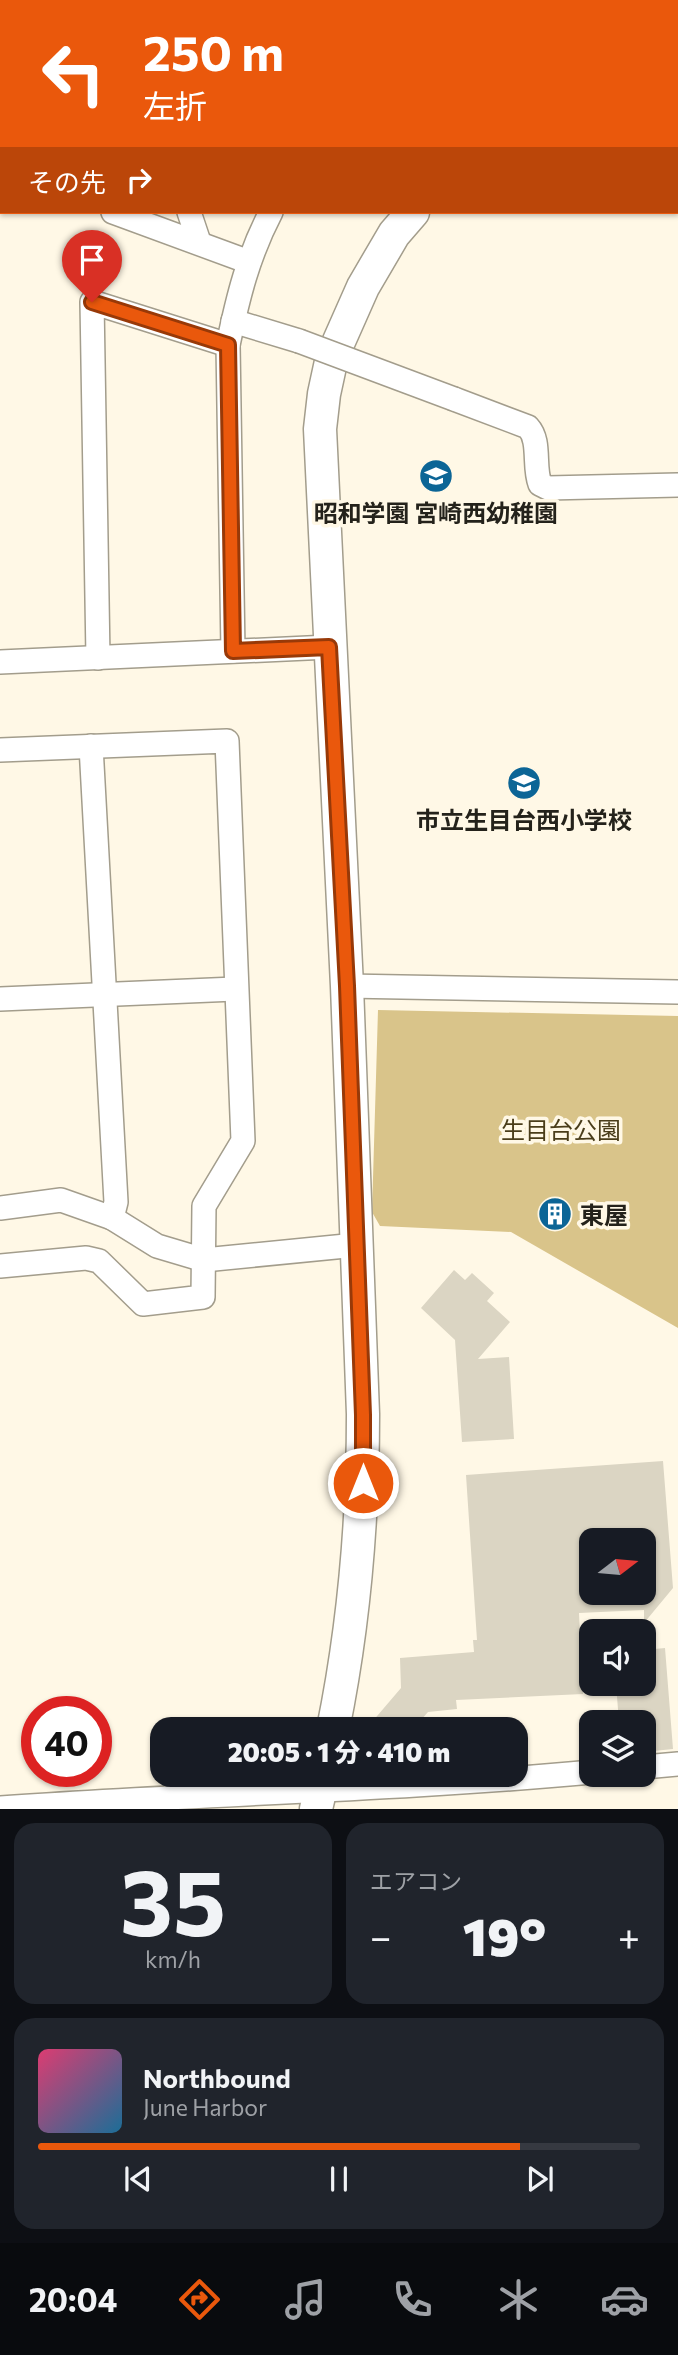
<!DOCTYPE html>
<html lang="ja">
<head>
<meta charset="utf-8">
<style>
	body { margin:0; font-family:Commissioner,"Noto Sans JP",sans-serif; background:#20242c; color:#f1f3f6; height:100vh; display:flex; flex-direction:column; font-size:26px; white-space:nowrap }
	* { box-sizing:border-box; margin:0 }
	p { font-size:23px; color:#9ea1a6 }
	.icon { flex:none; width:38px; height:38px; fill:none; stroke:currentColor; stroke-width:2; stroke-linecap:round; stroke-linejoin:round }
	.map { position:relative; height:1809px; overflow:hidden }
	.side { display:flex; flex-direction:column; gap:14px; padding:14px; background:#0d0f14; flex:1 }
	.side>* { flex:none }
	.top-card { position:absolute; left:0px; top:0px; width:679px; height:214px; box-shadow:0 2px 5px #0004; background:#ea580c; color:#fff; overflow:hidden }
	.needle { width:46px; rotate:74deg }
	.fabs { position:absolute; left:579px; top:1528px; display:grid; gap:14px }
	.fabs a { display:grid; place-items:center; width:77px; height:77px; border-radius:14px; background:#171b24; box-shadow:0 2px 5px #0004; font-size:35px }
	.speed { position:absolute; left:21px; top:1696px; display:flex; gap:14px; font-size:35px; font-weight:700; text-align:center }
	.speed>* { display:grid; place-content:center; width:91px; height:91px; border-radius:50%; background:#171b24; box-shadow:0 2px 5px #0004; line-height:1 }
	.speed .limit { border:10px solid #d22; background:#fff; color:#111 }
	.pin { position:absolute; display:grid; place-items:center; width:60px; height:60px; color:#fff; margin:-72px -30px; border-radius:50% 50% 50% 0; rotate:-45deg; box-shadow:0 0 7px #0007 }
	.pin .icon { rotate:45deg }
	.me { position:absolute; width:77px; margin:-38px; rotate:0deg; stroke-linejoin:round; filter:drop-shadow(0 0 5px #0008) }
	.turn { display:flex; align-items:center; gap:24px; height:147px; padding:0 28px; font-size:32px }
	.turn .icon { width:91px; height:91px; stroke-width:2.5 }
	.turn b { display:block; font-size:49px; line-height:60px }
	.then { display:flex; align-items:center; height:66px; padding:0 28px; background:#0003; gap:14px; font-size:26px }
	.big { font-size:52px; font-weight:800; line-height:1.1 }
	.side .tile { flex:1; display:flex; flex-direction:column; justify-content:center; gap:10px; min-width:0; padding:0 24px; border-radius:21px; background:#20242c }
	.side .dial { align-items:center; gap:0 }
	.dial b { font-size:91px; line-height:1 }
	.song { display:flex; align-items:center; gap:21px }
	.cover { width:84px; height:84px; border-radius:10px; background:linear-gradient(135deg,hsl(340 70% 55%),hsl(200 70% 35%)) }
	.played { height:7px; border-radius:4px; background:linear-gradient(90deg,#ea580c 80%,#363941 80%) }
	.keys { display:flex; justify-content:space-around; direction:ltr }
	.heat { display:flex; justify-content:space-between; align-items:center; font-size:38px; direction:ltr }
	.side .tiles { flex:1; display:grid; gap:14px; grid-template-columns:1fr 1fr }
	.tile:last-child { grid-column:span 2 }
	.trip { position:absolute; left:150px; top:1717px; width:378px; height:70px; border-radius:21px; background:#171b24; box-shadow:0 2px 5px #0004; font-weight:800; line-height:70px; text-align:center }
	.menu { display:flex; height:112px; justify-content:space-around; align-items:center; background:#090b0e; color:#9ea1a6 }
	.menu .icon { width:49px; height:49px }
	.menu .selected { color:#ea580c }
	.menu b { font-size:32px; color:#f1f3f6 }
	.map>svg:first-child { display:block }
	.green { fill:#d9c48a }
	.building { fill:#dbd5c3; fill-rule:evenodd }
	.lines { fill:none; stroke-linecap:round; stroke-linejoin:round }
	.street-casing { stroke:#a39d8c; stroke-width:26 }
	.secondary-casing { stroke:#a39d8c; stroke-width:35 }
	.street { stroke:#fff; stroke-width:23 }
	.secondary { stroke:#fff; stroke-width:32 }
	.street-bridge-casing { stroke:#a39d8c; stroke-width:26; stroke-linecap:butt }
	.street-bridge { stroke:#fff; stroke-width:23 }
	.route-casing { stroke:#983908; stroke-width:18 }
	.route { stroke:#ea580c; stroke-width:12 }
	.labels { text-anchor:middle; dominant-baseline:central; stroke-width:7; stroke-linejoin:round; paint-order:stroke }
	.poi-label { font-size:24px; font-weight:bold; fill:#24221b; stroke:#fff8e6 }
	.park-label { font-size:24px; fill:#4a3d1a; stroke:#fff8e6 }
</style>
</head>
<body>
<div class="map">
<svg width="678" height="1809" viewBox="0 0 678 1809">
	<rect width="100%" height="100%" fill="#fff8e6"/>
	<!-- green -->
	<path class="green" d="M378 1010 678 1016V1328L511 1232 380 1226 372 1212Z"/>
	<!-- building -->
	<g class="building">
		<path d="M454 1270 465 1280 472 1273 494 1293 487 1301 510 1322 478 1359 509 1357 514 1439 462 1442 455 1340 421 1308Z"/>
		<path d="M663 1461 673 1588 644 1623V1610L579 1613 583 1694 456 1700 457 1709 428 1712 413 1729H366L401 1688 400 1658 474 1652 473 1640H477L466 1475ZM592 1540H644V1592H592Z"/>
		<path d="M665 1648 673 1749 644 1752V1722H619L616 1684H644V1650Z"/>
	</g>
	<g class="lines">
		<!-- street casing -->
		<g class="street-casing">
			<g id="street">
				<path d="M126 0V2"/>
				<path d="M279 0V2"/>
				<path d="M402 0V2"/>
				<path d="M529 0V2"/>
				<path d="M645 2 650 0"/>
				<path d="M0 15 2 20"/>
				<path d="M0 173 2 174"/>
				<path d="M113 212 249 262"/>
				<path d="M189 212 199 242"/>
				<path d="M233 321 299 341"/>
				<path d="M454 399 528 427C541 441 533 466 540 484L548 488 678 485"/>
				<path d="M233 651 228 345C238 297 248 256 271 212"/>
				<path d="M98 658 92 302 228 345"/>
				<path d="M0 662 329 647"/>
				<path d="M91 746 116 1202 112 1218"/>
				<path d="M0 750 227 741 243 1141 204 1206 203 1297 143 1304 99 1261 86 1258 0 1266"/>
				<path d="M347 986 678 992"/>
				<path d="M0 999 235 989"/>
				<path d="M0 1208 61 1200 112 1218 157 1246 204 1260 356 1245"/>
				<path d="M644 1767 678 1764"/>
				<path d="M0 1808C197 1794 395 1790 592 1772"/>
			</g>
		</g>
		<!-- secondary casing -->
		<g class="secondary-casing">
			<g id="secondary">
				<path d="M677 84H678"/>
				<path d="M333 1729C354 1626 363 1520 363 1414L347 986 320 429 324 394 332 357 363 287 394 234 413 212"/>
				<path d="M316 1809 324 1774"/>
			</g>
		</g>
		<!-- street -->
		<use href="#street" class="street"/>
		<!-- secondary -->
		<use href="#secondary" class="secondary"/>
		<!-- street-bridge casing -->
		<g class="street-bridge-casing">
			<path id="street-bridge" d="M299 341 454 399"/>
		</g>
		<!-- street-bridge -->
		<use href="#street-bridge" class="street-bridge"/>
	</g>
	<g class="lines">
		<!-- route casing -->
		<g class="route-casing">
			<path id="route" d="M92 302 228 345 233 651 329 647 347 986 363 1415V1483"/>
		</g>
		<!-- route -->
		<use href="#route" class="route"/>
	</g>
	<!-- icons -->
	<defs>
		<g id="school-disc" transform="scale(1.75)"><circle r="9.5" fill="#0c6596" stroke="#fff8e6"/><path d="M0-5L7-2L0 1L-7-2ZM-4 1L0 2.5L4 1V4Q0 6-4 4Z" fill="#fff"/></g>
		<g id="building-disc" transform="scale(1.75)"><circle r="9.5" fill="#0c6596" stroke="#fff8e6"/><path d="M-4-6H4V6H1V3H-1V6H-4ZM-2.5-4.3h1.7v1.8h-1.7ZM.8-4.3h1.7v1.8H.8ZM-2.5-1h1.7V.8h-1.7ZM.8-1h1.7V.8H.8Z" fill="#fff"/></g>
	</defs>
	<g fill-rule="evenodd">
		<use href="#school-disc" x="436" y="476"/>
		<use href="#school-disc" x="524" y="783"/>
		<use href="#building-disc" x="555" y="1214"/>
	</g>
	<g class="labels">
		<!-- poi labels -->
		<g class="poi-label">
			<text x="436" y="512">昭和学園 宮崎西幼稚園</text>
			<text x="524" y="819">市立生目台西小学校</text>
			<text x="580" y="1214" text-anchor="start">東屋</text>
		</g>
		<!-- park labels -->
		<g class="park-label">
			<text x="561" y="1129">生目台公園</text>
		</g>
	</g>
</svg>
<div class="fabs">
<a><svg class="needle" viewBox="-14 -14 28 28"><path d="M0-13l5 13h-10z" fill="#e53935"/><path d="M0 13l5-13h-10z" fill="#9ea1a6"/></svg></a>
<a><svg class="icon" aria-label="sound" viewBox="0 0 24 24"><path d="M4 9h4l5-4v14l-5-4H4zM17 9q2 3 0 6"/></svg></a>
<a><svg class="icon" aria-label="layers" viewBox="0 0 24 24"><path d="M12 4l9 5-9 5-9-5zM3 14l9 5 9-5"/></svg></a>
</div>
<div class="speed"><div class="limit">40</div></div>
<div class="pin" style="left:92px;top:302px;background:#d93025"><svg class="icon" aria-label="arrive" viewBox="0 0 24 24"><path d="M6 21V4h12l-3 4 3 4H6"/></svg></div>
<svg class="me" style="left:363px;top:1483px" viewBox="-20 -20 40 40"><circle r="17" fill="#ea580c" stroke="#fff" stroke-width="3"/><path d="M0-11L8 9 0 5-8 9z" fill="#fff"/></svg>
<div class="trip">20:05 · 1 分 · 410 m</div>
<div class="top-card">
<div class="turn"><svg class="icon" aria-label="left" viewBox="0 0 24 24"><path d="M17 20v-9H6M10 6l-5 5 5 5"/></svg><div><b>250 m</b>左折</div></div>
<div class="then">その先<svg class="icon" aria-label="right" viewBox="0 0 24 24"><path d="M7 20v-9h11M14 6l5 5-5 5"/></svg></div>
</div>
</div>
<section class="side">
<div class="tiles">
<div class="tile dial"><b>35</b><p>km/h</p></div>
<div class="tile"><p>エアコン</p>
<div class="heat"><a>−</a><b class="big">19°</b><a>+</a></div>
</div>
<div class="tile">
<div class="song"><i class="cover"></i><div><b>Northbound</b><p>June Harbor</p></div></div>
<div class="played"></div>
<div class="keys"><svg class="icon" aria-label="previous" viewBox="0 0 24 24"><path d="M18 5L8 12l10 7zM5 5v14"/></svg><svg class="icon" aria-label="pause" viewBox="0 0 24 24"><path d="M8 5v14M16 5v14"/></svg><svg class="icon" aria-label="next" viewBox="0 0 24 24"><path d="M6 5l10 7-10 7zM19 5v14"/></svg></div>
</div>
</div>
</section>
<nav class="menu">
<b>20:04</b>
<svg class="icon selected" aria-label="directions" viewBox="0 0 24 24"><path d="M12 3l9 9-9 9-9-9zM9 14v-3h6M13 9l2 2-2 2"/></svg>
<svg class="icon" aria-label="music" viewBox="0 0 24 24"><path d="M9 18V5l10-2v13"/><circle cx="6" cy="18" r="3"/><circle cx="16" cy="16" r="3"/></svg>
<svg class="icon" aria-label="phone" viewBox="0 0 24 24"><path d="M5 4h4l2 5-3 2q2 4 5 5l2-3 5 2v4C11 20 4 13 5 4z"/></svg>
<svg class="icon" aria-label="climate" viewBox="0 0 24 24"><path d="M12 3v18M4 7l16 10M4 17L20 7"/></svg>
<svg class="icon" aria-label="car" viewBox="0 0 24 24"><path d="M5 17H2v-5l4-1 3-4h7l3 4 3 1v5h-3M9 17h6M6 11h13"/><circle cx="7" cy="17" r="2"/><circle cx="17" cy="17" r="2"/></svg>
</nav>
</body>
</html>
